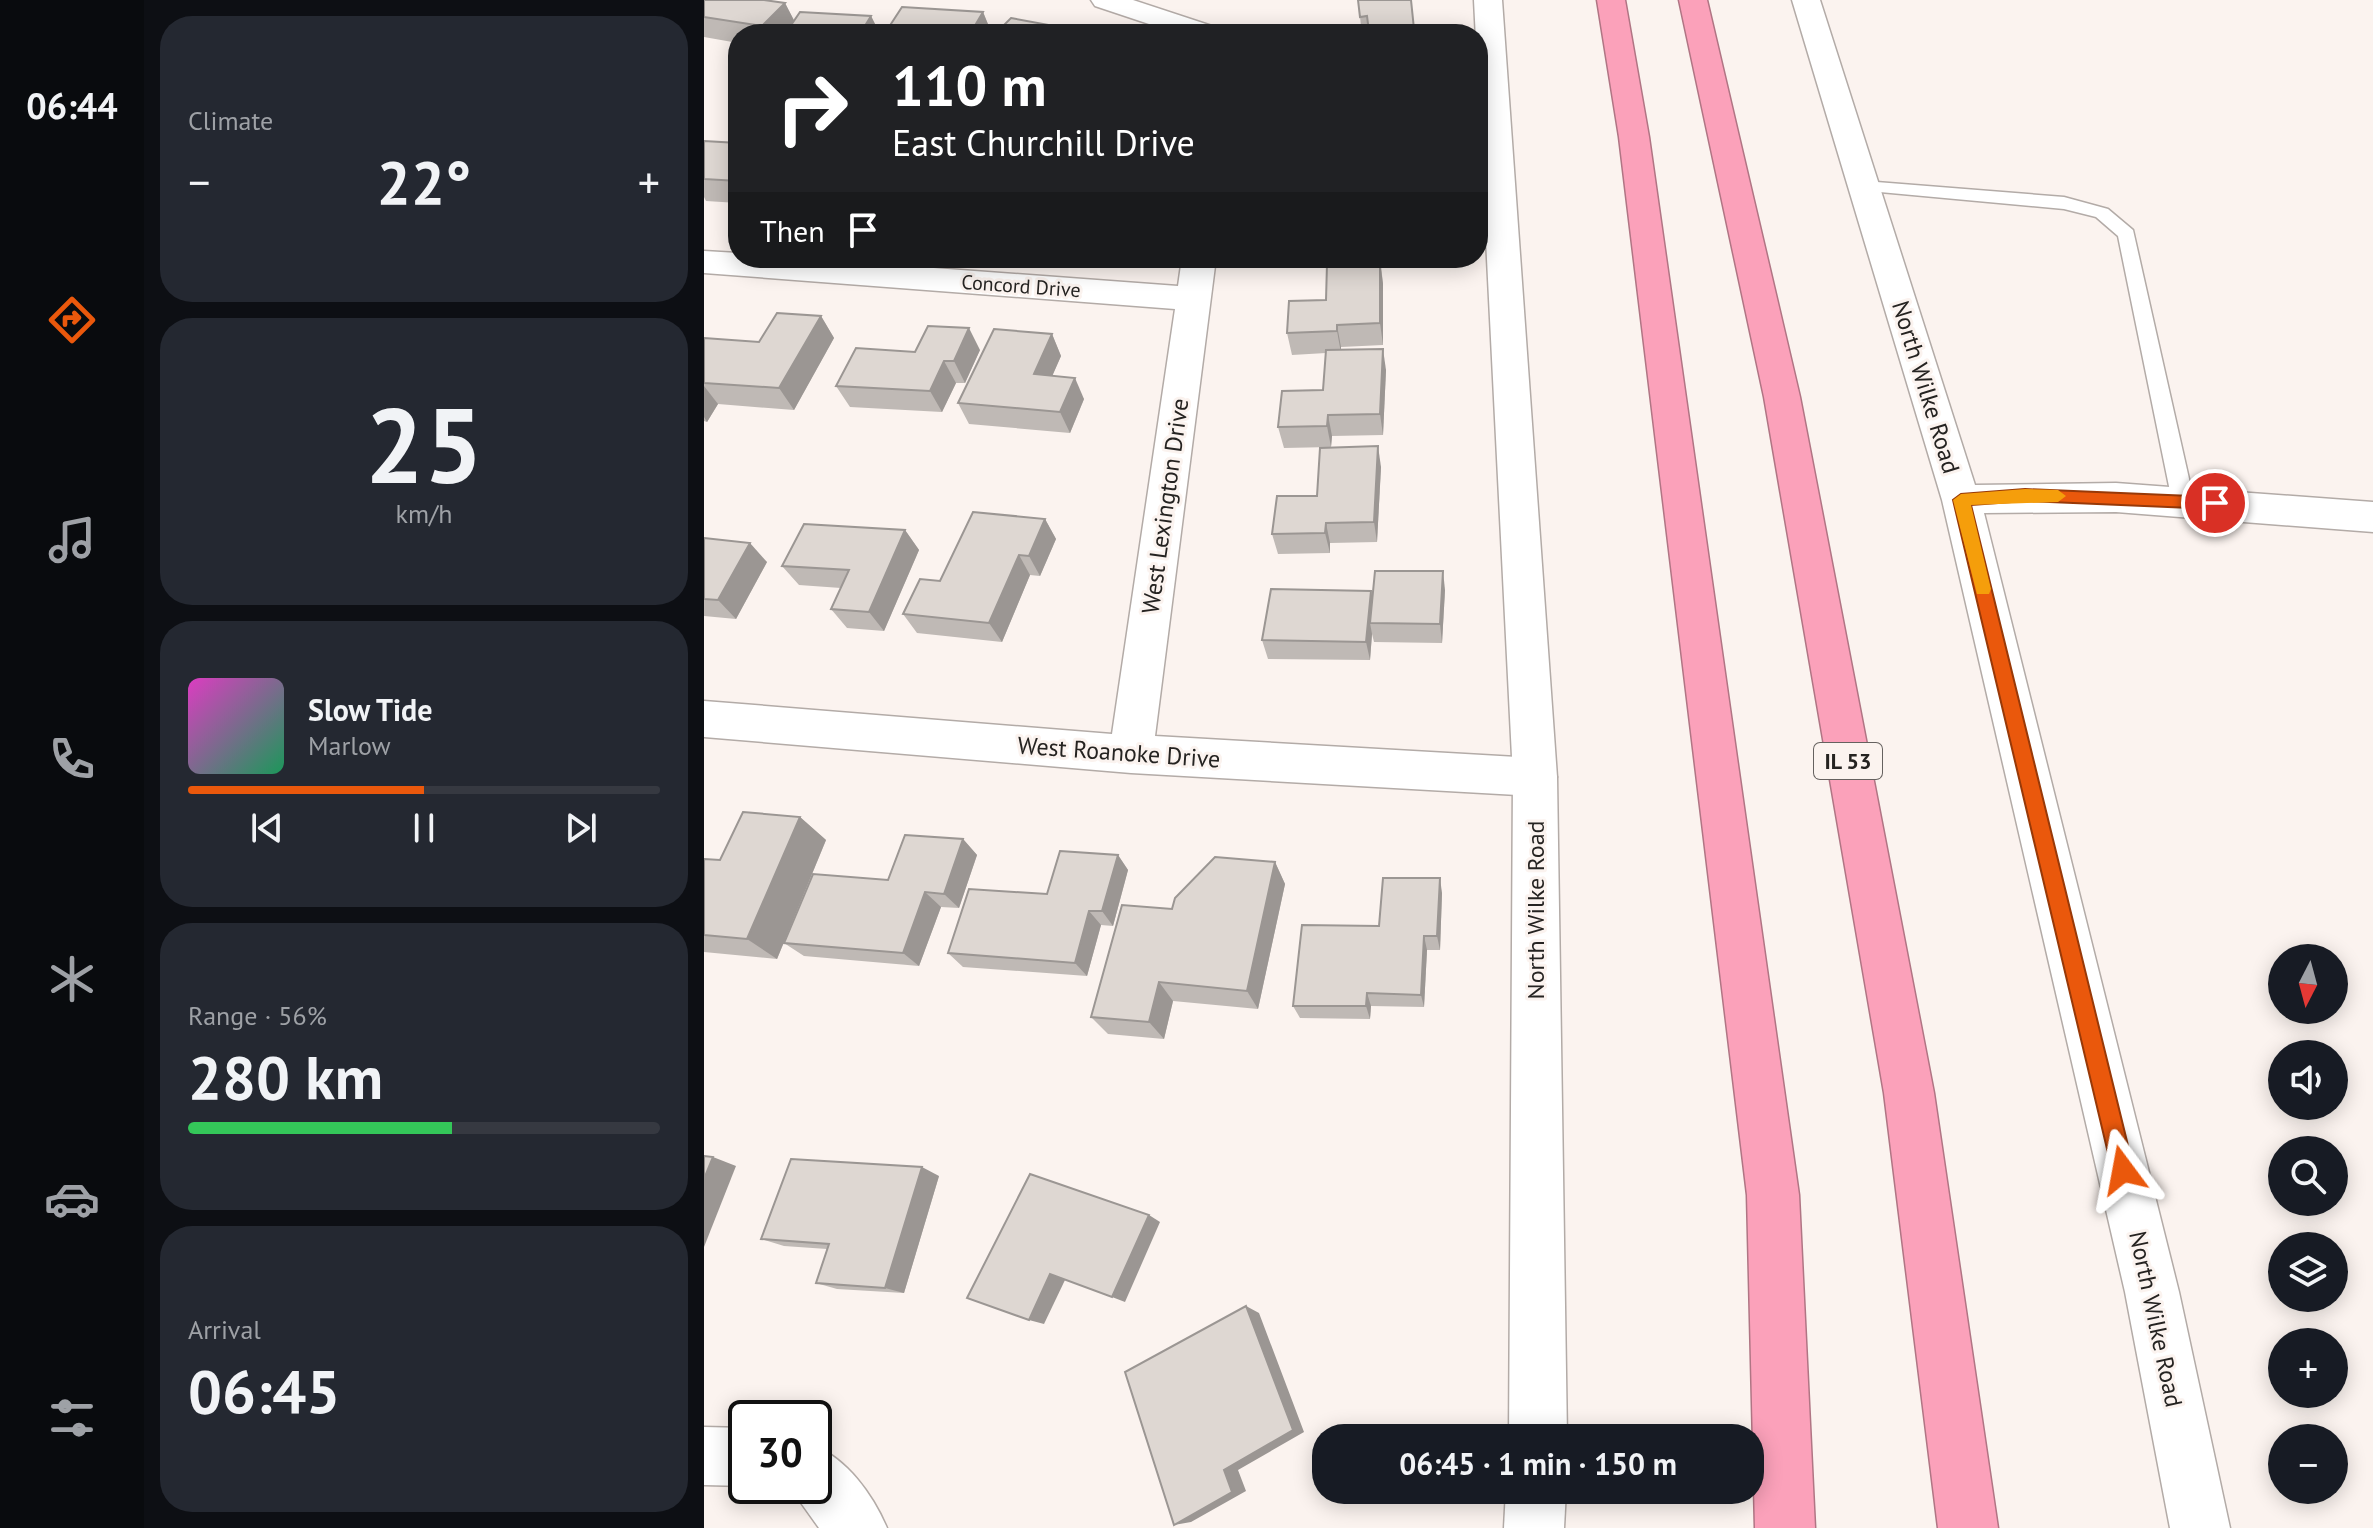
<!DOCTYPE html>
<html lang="en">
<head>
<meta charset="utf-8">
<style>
	body { margin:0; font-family:"PT Sans",sans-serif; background:#242831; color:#f1f3f6; height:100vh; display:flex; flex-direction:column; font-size:30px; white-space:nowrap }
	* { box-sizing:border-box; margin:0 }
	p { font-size:26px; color:#9ea1a6 }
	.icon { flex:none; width:44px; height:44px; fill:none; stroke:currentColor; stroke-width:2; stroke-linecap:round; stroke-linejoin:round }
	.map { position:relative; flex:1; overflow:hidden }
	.drawer { display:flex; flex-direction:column; gap:16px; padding:16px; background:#0d0f14; width:560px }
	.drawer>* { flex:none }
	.top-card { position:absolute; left:24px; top:24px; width:760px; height:244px; border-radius:32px; box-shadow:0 4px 20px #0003; background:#202124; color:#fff; overflow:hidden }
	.needle { width:52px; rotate:186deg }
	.tools { position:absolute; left:1564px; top:944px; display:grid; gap:16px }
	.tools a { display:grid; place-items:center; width:80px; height:80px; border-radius:50%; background:#171b24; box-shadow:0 4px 20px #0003; font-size:40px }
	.speed { position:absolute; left:24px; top:1400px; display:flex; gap:16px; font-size:40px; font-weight:700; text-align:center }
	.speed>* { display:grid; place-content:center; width:104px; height:104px; border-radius:50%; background:#171b24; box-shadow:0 4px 20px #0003; line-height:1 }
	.speed .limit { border:4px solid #111; border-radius:12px; background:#fff; color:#111 }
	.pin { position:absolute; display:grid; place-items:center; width:68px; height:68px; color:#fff; margin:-34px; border:4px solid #fff; border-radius:50%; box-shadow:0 2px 8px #0007 }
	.me { position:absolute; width:88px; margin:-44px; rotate:347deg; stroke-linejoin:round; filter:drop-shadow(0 0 6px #0008) }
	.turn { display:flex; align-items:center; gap:28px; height:168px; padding:0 32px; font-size:36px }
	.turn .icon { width:104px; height:104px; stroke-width:2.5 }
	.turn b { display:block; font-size:56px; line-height:68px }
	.then { display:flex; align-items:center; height:76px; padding:0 32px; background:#0003; gap:16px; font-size:30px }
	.big { font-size:60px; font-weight:700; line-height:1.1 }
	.drawer .widget { flex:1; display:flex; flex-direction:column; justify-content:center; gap:12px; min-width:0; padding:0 28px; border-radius:32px; background:#242831 }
	.drawer .dial { align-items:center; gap:0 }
	.dial b { font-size:104px; line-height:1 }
	.song { display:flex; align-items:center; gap:24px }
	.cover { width:96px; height:96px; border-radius:12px; background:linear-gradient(135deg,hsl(310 70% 55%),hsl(150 70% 35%)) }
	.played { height:8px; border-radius:4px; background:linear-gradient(90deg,#ea580c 50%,#363941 50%) }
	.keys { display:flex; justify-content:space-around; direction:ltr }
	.heat { display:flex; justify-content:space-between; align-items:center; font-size:44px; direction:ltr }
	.charge { height:12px; border-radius:6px; background:linear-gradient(90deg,#34c759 56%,#363941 0) }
	.trip { position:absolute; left:608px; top:1424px; width:452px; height:80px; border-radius:32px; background:#171b24; box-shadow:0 4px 20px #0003; font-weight:700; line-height:80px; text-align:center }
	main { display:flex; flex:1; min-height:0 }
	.dock { display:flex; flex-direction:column; width:144px; justify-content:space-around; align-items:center; background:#090b0e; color:#9ea1a6 }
	.dock .icon { width:56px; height:56px }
	.dock .current { color:#ea580c }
	.dock b { font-size:36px; color:#f1f3f6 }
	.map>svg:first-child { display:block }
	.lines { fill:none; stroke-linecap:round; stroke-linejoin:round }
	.service-casing { stroke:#b3aba7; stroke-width:3 }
	.minor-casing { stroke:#b3aba7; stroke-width:3 }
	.tertiary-casing { stroke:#b3aba7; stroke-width:3 }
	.motorway-casing { stroke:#b07584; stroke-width:3 }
	.service { fill:#fff; fill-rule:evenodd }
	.minor { fill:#fff; fill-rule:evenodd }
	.tertiary { fill:#fff; fill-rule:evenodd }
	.motorway { fill:#fba1ba; fill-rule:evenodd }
	.wall { fill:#bfb9b5 }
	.shaded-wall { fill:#9b9693 }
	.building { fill:#ded7d2; stroke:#9b9693; stroke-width:2 }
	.route { fill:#ea580c; stroke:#983908; stroke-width:2 }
	.slow { fill:#f59e0b }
	.labels { text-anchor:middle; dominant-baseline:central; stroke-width:6; stroke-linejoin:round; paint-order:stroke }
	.far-street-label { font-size:20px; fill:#252321; stroke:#fbf3ef }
	.shield { fill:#fbf3ef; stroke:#65615f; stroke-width:2 }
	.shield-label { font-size:22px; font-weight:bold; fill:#252321 }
	.street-label { font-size:24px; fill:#252321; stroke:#fbf3ef }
</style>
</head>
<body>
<main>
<nav class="dock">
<b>06:44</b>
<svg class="icon current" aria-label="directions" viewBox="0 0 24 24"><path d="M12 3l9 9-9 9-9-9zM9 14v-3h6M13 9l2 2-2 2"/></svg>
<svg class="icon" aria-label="music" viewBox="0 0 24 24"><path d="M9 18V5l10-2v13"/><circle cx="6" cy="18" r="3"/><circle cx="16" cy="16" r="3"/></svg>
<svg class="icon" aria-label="phone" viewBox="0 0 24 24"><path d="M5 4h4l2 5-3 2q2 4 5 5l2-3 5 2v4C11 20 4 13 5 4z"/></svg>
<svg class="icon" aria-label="climate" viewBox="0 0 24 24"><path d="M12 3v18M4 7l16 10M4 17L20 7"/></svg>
<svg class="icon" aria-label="car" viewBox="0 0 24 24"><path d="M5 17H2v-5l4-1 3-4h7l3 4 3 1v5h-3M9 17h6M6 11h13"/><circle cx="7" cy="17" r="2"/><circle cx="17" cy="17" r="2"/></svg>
<svg class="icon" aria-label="filters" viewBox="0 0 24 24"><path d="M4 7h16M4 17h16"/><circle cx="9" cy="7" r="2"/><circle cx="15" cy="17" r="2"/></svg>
</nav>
<section class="drawer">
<div class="widget"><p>Climate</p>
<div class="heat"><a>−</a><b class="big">22°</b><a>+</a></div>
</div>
<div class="widget dial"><b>25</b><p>km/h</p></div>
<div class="widget">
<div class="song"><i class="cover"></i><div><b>Slow Tide</b><p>Marlow</p></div></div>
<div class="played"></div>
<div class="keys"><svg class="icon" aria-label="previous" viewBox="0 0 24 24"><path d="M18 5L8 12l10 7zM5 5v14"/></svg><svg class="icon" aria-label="pause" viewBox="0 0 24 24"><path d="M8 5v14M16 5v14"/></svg><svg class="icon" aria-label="next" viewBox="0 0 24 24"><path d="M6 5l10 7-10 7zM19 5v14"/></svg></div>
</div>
<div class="widget"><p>Range · 56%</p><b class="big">280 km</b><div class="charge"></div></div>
<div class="widget"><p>Arrival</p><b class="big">06:45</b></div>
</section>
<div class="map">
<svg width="1669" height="1528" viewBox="0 0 1669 1528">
	<rect width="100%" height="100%" fill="#fbf3ef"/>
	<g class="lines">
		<!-- service casing -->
		<g class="service-casing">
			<path id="service" d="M1160 181 1360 197 1404 209 1429 230 1490 501 1486 507H1472L1468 501 1414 236 1392 217 1360 209 1154 190 1151 186 1154 182Z"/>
		</g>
		<!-- minor casing -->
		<g class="minor-casing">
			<g id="minor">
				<path d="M387 0H429L514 28 518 34H475L391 6Z"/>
				<path d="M1088 0H1116L1271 485 1412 483 1669 502V532L1412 512 1280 513 1475 1292 1526 1528H1466L1421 1292 1238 500Z"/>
				<path d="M0 251 34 253V258H95L474 286 478 258H512L451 736 831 758 847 763 853 777 847 791 831 796 427 773 0 737V701L408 734 471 309 0 273Z"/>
				<path d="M0 1427 42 1428V1486L0 1485Z"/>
				<path d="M110 1446C143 1459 169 1495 183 1528H115L85 1486H110Z"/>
			</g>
		</g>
		<!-- tertiary casing -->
		<g class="tertiary-casing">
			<g id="tertiary">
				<path d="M770 0H798L853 777 863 1438H805L809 777Z"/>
				<path d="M802 1490H862L860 1528H800Z"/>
			</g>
		</g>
		<!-- motorway casing -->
		<g class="motorway-casing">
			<g id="motorway">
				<path d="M893 0H921L945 137 1095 1195 1111 1528H1051L1043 1195 915 137Z"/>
				<path d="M975 0H1003L1096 397 1230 1093 1294 1528H1234L1180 1093 1060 397Z"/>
			</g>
		</g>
		<!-- service -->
		<use href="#service" class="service"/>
		<!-- minor -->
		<use href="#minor" class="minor"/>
		<!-- tertiary -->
		<use href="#tertiary" class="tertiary"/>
		<!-- motorway -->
		<use href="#motorway" class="motorway"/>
	</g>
	<!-- wall -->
	<g class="wall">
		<path d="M0 0 81 3 90 21 167 16 176 34H34V43L0 37Z"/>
		<path d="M707 0 711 34H658L656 17Z"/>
		<path d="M279 12 288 34H185L183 30Z"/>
		<path d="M0 141 34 143V203L2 201 0 197Z"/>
		<path d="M590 258H686L685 265H677L679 284V345L637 347V350L682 370 679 435 628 436 627 447 580 448 574 427 619 390 622 353 588 355 583 333 622 300 623 266H592Z"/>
		<path d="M117 316 130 338 90 410 14 404 3 422 0 421V338L55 342Z"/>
		<path d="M348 334 357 356 348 376 380 399 366 433 265 424 254 403Z"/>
		<path d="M276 350 261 383H252L238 412 146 407 132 386 211 352Z"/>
		<path d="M677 467 673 542 626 543V553L574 554 568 534 613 496Z"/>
		<path d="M341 519 352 539 336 576 326 575 298 642 213 633 199 614 236 581Z"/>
		<path d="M201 530 215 550 180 631 143 628 127 609 137 588 95 585 78 566Z"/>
		<path d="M0 538 63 562 32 619 0 616Z"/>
		<path d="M741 590 738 643 670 642 668 634 666 660 564 659 558 640 667 591 669 598Z"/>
		<path d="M96 817 122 840 73 959 0 952V859L16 860Z"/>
		<path d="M259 839 273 855 255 908 237 907 215 966 100 956 80 943 184 880Z"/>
		<path d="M414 855 424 870 409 926 397 925 383 976 259 967 244 953 343 894Z"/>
		<path d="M571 862 581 884 554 1009 469 1001 460 1039 404 1034 387 1017 468 909Z"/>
		<path d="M738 893 736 950H723L720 1007 667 1006 666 1019 596 1018 589 1006 675 926Z"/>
		<path d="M235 1176 200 1293 133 1289 112 1283 123 1249 80 1246 57 1239Z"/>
	</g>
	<!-- shaded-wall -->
	<g class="shaded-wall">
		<path d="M81 3 93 26 85 34H63L58 26Z"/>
		<path d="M279 12 288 34H266Z"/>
		<path d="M167 16 176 34H156Z"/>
		<path d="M676 262 679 284V345L676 323Z"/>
		<path d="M117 316 130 338 90 410 75 388Z"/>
		<path d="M633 325 637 347V353L633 331Z"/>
		<path d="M265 328 276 350 261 383 250 361Z"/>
		<path d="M348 334 357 356 340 395 330 374Z"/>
		<path d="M679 349 682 370 679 435 676 414Z"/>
		<path d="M240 361 252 383 238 412 226 391Z"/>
		<path d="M371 378 380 399 366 433 356 412Z"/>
		<path d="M0 386 14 404 3 422 0 417Z"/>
		<path d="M624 415 628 436 627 447 623 426Z"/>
		<path d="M674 446 677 467 673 542 670 522Z"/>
		<path d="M341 519 352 539 336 576 325 556Z"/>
		<path d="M622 523 626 543V553L621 533Z"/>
		<path d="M201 530 215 550 180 631 165 612Z"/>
		<path d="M46 543 63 562 32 619 14 600Z"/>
		<path d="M315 555 326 575 298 642 285 623Z"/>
		<path d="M739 571 741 590 738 643 736 624Z"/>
		<path d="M667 591 671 610 666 623 668 634 666 660 662 642Z"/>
		<path d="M96 817 122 840 73 959 43 939Z"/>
		<path d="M259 839 273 855 255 908 240 894Z"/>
		<path d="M414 855 424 870 409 926 398 911Z"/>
		<path d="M571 862 581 884 554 1009 543 991Z"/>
		<path d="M736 878 738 893 736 950 733 936Z"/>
		<path d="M221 892 237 907 215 966 199 953Z"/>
		<path d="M385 911 397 925 383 976 371 963Z"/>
		<path d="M720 936 723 950 720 1007 717 995Z"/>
		<path d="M455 982 469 1001 460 1039 445 1022Z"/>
		<path d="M663 993 667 1006 666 1019 662 1006Z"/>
		<path d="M9 1157 32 1166 0 1247V1179Z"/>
		<path d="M218 1167 235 1176 200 1293 181 1288Z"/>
		<path d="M445 1215 456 1222 421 1302 408 1297Z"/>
		<path d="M346 1274 361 1280 340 1324 325 1320Z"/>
		<path d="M542 1306 555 1313 600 1432 534 1470 542 1491 487 1522 470 1525 520 1470Z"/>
	</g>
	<!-- building -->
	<g class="building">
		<path d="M0 0H60L81 3 58 26 0 17Z"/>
		<path d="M654 0H707L710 29 665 32 663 16 656 17Z"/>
		<path d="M198 7 279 12 266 34 183 30Z"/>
		<path d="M96 12 167 16 156 34H81Z"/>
		<path d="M307 18 388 33 291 34Z"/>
		<path d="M0 141 34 143V181L0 179Z"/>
		<path d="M676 262V323L633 325V331L583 333 585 301 622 300 623 264Z"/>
		<path d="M73 313 117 316 75 388 0 383V338L55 342Z"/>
		<path d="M224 326 265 328 250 361H240L226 391 132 386 152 348 211 352Z"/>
		<path d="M290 329 348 334 330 374 371 378 356 412 254 403Z"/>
		<path d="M679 349 676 414 624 415 623 426 574 427 578 391 619 390 622 350Z"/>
		<path d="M674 446 670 522 622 523 621 533 568 534 573 496H613L616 448Z"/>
		<path d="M269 512 341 519 325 556 315 555 285 623 199 614 216 579 236 581Z"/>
		<path d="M100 524 201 530 165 612 127 609 145 570 78 566Z"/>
		<path d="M0 538 46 543 14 600 0 599Z"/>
		<path d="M671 571H739L736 624 666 623Z"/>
		<path d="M567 589 667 591 662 642 558 640Z"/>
		<path d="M39 812 96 817 43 939 0 935V859L16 860Z"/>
		<path d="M201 835 259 839 240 894 221 892 199 953 80 943 109 874 184 880Z"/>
		<path d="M356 851 414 855 398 911H385L371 963 244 953 265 889 343 894Z"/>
		<path d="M511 857 571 862 543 991 455 982 445 1022 387 1017 418 905 468 909 471 898Z"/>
		<path d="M679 878H736L733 936H720L717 995 663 993 662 1006H589L598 925 675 926Z"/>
		<path d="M0 1156 9 1157 0 1179Z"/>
		<path d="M87 1159 218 1167 181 1288 112 1283 125 1244 57 1239Z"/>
		<path d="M326 1174 445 1215 408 1297 346 1274 325 1320 263 1298Z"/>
		<path d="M542 1306 589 1430 520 1470 528 1492 470 1525 421 1372Z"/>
	</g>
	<!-- route -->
	<path class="route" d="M1321 489 1511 497 1519 503 1511 509 1321 501 1267 505 1430 1170 1426 1178 1419 1181 1411 1178 1408 1170 1249 500 1257 494Z"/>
	<!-- slow -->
	<path class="slow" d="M1321 489 1354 490 1362 496 1354 502 1267 505 1287 589 1285 594H1273L1249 500 1257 494Z"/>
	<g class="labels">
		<!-- far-street labels -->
		<g class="far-street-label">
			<text transform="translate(317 286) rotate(4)">Concord Drive</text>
		</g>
		<!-- shield labels -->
		<rect class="shield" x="1110" y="743" width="68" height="36" rx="6"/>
		<g class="shield-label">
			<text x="1144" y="761">IL 53</text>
		</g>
		<!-- street labels -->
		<g class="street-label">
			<text transform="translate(1222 387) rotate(73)">North Wilke Road</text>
			<text transform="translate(461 506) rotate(-82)">West Lexington Drive</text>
			<text transform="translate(415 752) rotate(4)">West Roanoke Drive</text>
			<text transform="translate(831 910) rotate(-90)">North Wilke Road</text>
			<text transform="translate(1452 1319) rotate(78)">North Wilke Road</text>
		</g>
	</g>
</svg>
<div class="tools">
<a><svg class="needle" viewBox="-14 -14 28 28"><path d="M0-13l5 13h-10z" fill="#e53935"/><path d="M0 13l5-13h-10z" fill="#9ea1a6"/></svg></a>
<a><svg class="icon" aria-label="sound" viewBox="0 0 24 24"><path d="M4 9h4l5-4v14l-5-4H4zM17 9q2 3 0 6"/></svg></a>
<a><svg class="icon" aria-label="search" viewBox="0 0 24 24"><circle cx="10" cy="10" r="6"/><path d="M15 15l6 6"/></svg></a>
<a><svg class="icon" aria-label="layers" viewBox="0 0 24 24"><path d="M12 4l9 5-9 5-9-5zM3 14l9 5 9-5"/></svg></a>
<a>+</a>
<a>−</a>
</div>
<div class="speed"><div class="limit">30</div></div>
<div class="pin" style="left:1511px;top:503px;background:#d93025"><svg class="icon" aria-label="arrive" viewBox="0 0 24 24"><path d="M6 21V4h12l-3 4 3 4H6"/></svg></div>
<svg class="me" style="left:1419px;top:1170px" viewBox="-20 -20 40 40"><path d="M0-17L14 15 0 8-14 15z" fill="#ea580c" stroke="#fff" stroke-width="4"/></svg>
<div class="trip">06:45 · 1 min · 150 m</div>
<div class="top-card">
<div class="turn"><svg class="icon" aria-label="right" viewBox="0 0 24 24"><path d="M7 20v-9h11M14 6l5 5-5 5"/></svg><div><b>110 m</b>East Churchill Drive</div></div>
<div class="then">Then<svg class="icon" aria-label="arrive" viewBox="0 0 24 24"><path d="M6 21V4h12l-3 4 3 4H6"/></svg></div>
</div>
</div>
</main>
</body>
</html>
